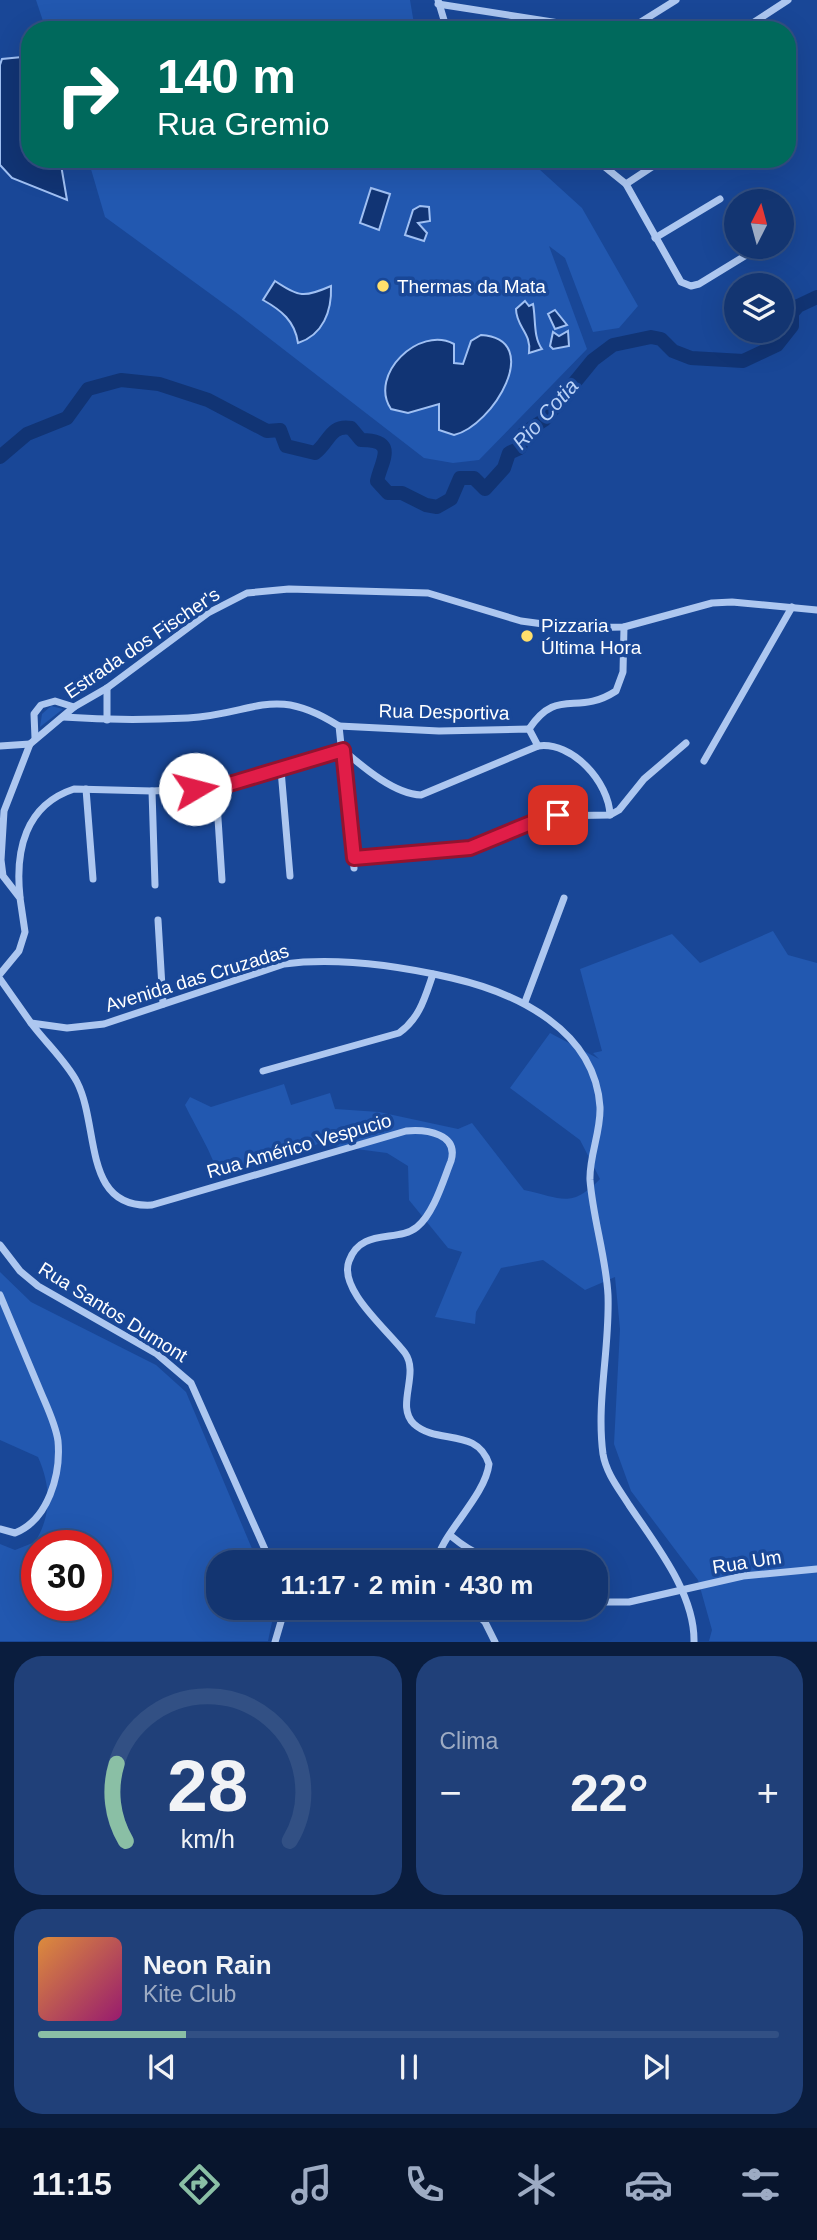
<!DOCTYPE html>
<html lang="pt">
<head>
<meta charset="utf-8">
<style>
	body { margin:0; font-family:Arial,sans-serif; background:#204079; color:#f1f3f6; height:100vh; display:flex; flex-direction:column; font-size:26px; white-space:nowrap }
	* { box-sizing:border-box; margin:0 }
	p { font-size:23px; color:#9dabc3 }
	.icon { flex:none; width:38px; height:38px; fill:none; stroke:currentColor; stroke-width:2; stroke-linecap:round; stroke-linejoin:round }
	.map { position:relative; height:1642px; overflow:hidden }
	.side { display:flex; flex-direction:column; gap:14px; padding:14px; background:#0a1d3e; flex:1 }
	.side>* { flex:none }
	.banner { position:absolute; left:21px; top:21px; width:775px; height:147px; border-radius:28px; box-shadow:0 7px 28px #0002,0 0 0 2px #325084; background:#00695c; color:#fff; overflow:hidden }
	.needle { width:46px; rotate:6deg }
	.tools { position:absolute; left:724px; top:189px; display:grid; gap:14px }
	.tools a { display:grid; place-items:center; width:70px; height:70px; border-radius:50%; background:#133571; box-shadow:0 7px 28px #0002,0 0 0 2px #325084; font-size:35px }
	.speed { position:absolute; left:21px; top:1530px; display:flex; gap:14px; font-size:35px; font-weight:700; text-align:center }
	.speed>* { display:grid; place-content:center; width:91px; height:91px; border-radius:50%; background:#133571; box-shadow:0 7px 28px #0002,0 0 0 2px #325084; line-height:1 }
	.speed .limit { border:10px solid #d22; background:#fff; color:#111 }
	.pin { position:absolute; display:grid; place-items:center; width:60px; height:60px; color:#fff; margin:-30px; border-radius:14px; box-shadow:0 4px 10px #0006 }
	.me { position:absolute; width:77px; margin:-38px; rotate:82deg; stroke-linejoin:round; filter:drop-shadow(0 0 5px #0008) }
	.turn { display:flex; align-items:center; gap:24px; height:147px; padding:0 21px; font-size:32px }
	.turn .icon { width:91px; height:91px; stroke-width:2.5 }
	.turn b { display:block; font-size:49px; line-height:60px }
	.big { font-size:52px; font-weight:700; line-height:1.1 }
	.side .card { flex:1; display:flex; flex-direction:column; justify-content:center; gap:10px; min-width:0; padding:0 24px; border-radius:28px; background:#204079 }
	.side .dial { align-items:center; gap:0 }
	.dial svg { height:182px; overflow:visible; fill:none; stroke:#325084; stroke-width:7; stroke-linecap:round; text-anchor:middle }
	.dial text { fill:#f1f3f6; stroke:none }
	.song { display:flex; align-items:center; gap:21px }
	.cover { width:84px; height:84px; border-radius:10px; background:linear-gradient(135deg,hsl(30 70% 55%),hsl(320 70% 35%)) }
	.played { height:7px; border-radius:4px; background:linear-gradient(90deg,#8abfa5 20%,#325084 20%) }
	.keys { display:flex; justify-content:space-around; direction:ltr }
	.heat { display:flex; justify-content:space-between; align-items:center; font-size:38px; direction:ltr }
	.side .tiles { flex:1; display:grid; gap:14px; grid-template-columns:1fr 1fr }
	.card:last-child { grid-column:span 2 }
	.trip { position:absolute; left:206px; top:1550px; width:402px; height:70px; border-radius:28px; background:#133571; box-shadow:0 7px 28px #0002,0 0 0 2px #325084; font-weight:700; line-height:70px; text-align:center }
	.menu { display:flex; height:112px; justify-content:space-around; align-items:center; background:#08152d; color:#9dabc3 }
	.menu .icon { width:49px; height:49px }
	.menu .selected { color:#8abfa5 }
	.menu b { font-size:32px; color:#f1f3f6 }
	.map>svg:first-child { display:block }
	.green { fill:#2258b0; fill-rule:evenodd }
	.water { fill:#113474; stroke:#a0c0f3; stroke-width:2 }
	.lines { fill:none; stroke-linecap:round; stroke-linejoin:round }
	.river { stroke:#113474; stroke-width:14 }
	.minor { stroke:#adc7f0; stroke-width:7 }
	.route-casing { stroke:#92132f; stroke-width:18 }
	.route { stroke:#e11d48; stroke-width:12 }
	.poi-dot { fill:#ffdf6c; stroke:#194797; stroke-width:2.5 }
	.labels { text-anchor:middle; dominant-baseline:central; stroke-width:7; stroke-linejoin:round; paint-order:stroke }
	.poi-label { font-size:19px; fill:#fff; stroke:#194797; text-anchor:start }
	.street-label { font-size:19px; fill:#fff; stroke:#194797 }
	.water-label { font-size:21px; font-style:italic; fill:#b9d1f7; stroke:#194797 }
</style>
</head>
<body>
<div class="map">
<svg width="817" height="1642" viewBox="0 0 817 1642">
	<rect width="100%" height="100%" fill="#194797"/>
	<!-- green -->
	<g class="green">
		<path d="M36 0H410L415 30H46Z"/>
		<path d="M88 159H528L582 208 638 306 619 328 593 332 565 258 549 246 587 349 479 460 453 463 424 458 238 314 105 217Z"/>
		<path d="M51 706 63 709 40 727 42 714Z"/>
		<path d="M773 931 788 955 817 963V1641H709L712 1630 698 1580 631 1491 614 1444 620 1329 615 1277 585 1290 543 1260 501 1268 476 1312 475 1324 435 1317 462 1252 448 1248 409 1200 408 1166 387 1153 318 1144 219 1178C212 1152 197 1130 185 1105L190 1097 211 1107 284 1084 291 1105 330 1093 335 1109 379 1112 458 1129 472 1123 524 1190C562 1198 571 1209 600 1179L580 1140 510 1088 550 1033 599 1059 593 1053 602 1051 580 969 672 934 700 963Z"/>
		<path d="M0 1272 31 1302 156 1365 186 1392 258 1563H219V1608H275L268 1641H0V1544L15 1550 35 1542C52 1515 51 1486 38 1457L0 1440ZM37 1545H96V1605H37Z"/>
	</g>
	<!-- water -->
	<g class="water">
		<path d="M22 57 30 62V159H60L67 200 12 178 0 165V65L2 59Z"/>
		<path d="M371 188 390 194 379 230 360 223Z"/>
		<path d="M420 206 429 207 430 221 418 223 427 233 424 241 405 235 413 210Z"/>
		<path d="M275 281C299 297 304 298 331 286 332 311 323 335 298 343 295 321 281 310 263 300Z"/>
		<path d="M525 301 529 306 533 304C536 319 533 337 542 349L529 353C532 333 516 327 516 309Z"/>
		<path d="M555 310 567 325 555 329 548 314Z"/>
		<path d="M568 331 569 346 553 349 550 346 553 332 559 336Z"/>
		<path d="M481 335C545 339 493 426 454 435L439 430V404L408 413 391 409C368 375 419 325 454 344V363L463 364 471 341Z"/>
	</g>
	<g class="lines">
		<!-- river -->
		<path class="river" d="M0 457 27 434 67 418 88 389 121 380 159 384 208 400 267 431 280 430 286 446 315 453C329 443 330 424 351 428L361 440C399 440 381 461 377 481L388 493H402L426 505 437 507 451 499 460 478H474L485 489 504 468 509 453 520 448 524 433 544 420 593 360 613 345 651 337 661 339 673 351 691 358 743 361 777 345 792 326V313L798 306 817 297"/>
		<!-- minor -->
		<g class="minor">
			<path d="M438 0 447 30"/>
			<path d="M438 4 604 30"/>
			<path d="M628 30 676 0"/>
			<path d="M742 30 788 0"/>
			<path d="M595 159 626 184 681 282 691 286 699 284 753 251"/>
			<path d="M626 184 664 159"/>
			<path d="M655 238 720 199"/>
			<path d="M107 688V720"/>
			<path d="M63 717C105 720 147 720 188 718 256 714 273 684 339 726L354 868"/>
			<path d="M339 726 439 731 529 729 538 746"/>
			<path d="M529 729C558 686 576 717 616 691L623 672 624 627"/>
			<path d="M35 738 34 714 41 705 55 701 74 707"/>
			<path d="M0 746 30 744"/>
			<path d="M704 761 792 607"/>
			<path d="M281 770 290 876"/>
			<path d="M216 788 222 880"/>
			<path d="M86 789 93 879"/>
			<path d="M152 791 155 885"/>
			<path d="M354 858 470 848 549 816 610 815 619 810 644 779 686 743"/>
			<path d="M20 897C15 851 25 805 74 789L152 791 216 788 343 750C363 767 394 794 421 795L538 746C572 741 609 782 610 815"/>
			<path d="M158 920 163 1004"/>
			<path d="M0 974 19 951 25 932 20 898 3 876 1 860 4 811 30 744 74 707 107 688 208 613 247 593 289 589 428 593 521 621 573 628 624 627 712 603 732 602 817 610"/>
			<path d="M0 979 31 1023 67 1028 104 1024 284 964C339 957 399 966 452 978 517 993 595 1030 600 1107 601 1132 589 1156 590 1180 593 1219 606 1257 608 1295 610 1348 596 1402 603 1454 606 1473 619 1489 629 1505 655 1544 695 1593 694 1642"/>
			<path d="M525 1002 564 898"/>
			<path d="M31 1023C45 1042 66 1061 77 1082 100 1127 82 1209 152 1205L406 1131C427 1129 459 1134 451 1161 443 1181 434 1213 417 1227 398 1243 361 1227 349 1261 338 1290 389 1331 405 1353 420 1374 395 1406 414 1424 437 1445 477 1427 489 1464 485 1498 438 1537 437 1563"/>
			<path d="M263 1071 399 1033C420 1018 425 997 433 974"/>
			<path d="M0 1245 20 1271 38 1286 157 1354 191 1383 271 1563"/>
			<path d="M0 1295C14 1328 28 1361 42 1395 48 1409 56 1426 58 1441 61 1475 48 1520 15 1533L0 1529"/>
			<path d="M451 1536C488 1566 495 1556 538 1563"/>
			<path d="M597 1602H629L743 1576 817 1569"/>
			<path d="M470 1608 485 1622 495 1642"/>
			<path d="M275 1642 285 1608"/>
		</g>
	</g>
	<g class="lines">
		<!-- route casing -->
		<g class="route-casing">
			<path id="route" d="M195 789 216 788 343 750 354 858 470 848 538 820 558 815"/>
		</g>
		<!-- route -->
		<use href="#route" class="route"/>
	</g>
	<!-- markers -->
	<g class="poi-dot">
		<circle cx="383" cy="286" r="7"/>
		<circle cx="527" cy="636" r="7"/>
	</g>
	<g class="labels">
		<!-- poi labels -->
		<g class="poi-label">
			<text x="397" y="286">Thermas da Mata</text>
			<text x="541" y="625">Pizzaria<tspan x="541" dy="22">Última Hora</tspan></text>
		</g>
		<!-- street labels -->
		<g class="street-label">
			<text transform="translate(142 643) rotate(-34)">Estrada dos Fischer's</text>
			<text transform="translate(444 712) rotate(1)">Rua Desportiva</text>
			<text transform="translate(197 978) rotate(-17)">Avenida das Cruzadas</text>
			<text transform="translate(299 1146) rotate(-16)">Rua Américo Vespucio</text>
			<text transform="translate(113 1312) rotate(32)">Rua Santos Dumont</text>
			<text transform="translate(747 1562) rotate(-9)">Rua Um</text>
		</g>
		<!-- water labels -->
		<g class="water-label">
			<text transform="translate(545 414) rotate(-48)">Rio Cotia</text>
		</g>
	</g>
</svg>
<div class="tools">
<a><svg class="needle" viewBox="-14 -14 28 28"><path d="M0-13l5 13h-10z" fill="#e53935"/><path d="M0 13l5-13h-10z" fill="#9dabc3"/></svg></a>
<a><svg class="icon" aria-label="layers" viewBox="0 0 24 24"><path d="M12 4l9 5-9 5-9-5zM3 14l9 5 9-5"/></svg></a>
</div>
<div class="speed"><div class="limit">30</div></div>
<div class="pin" style="left:558px;top:815px;background:#d93025"><svg class="icon" aria-label="arrive" viewBox="0 0 24 24"><path d="M6 21V4h12l-3 4 3 4H6"/></svg></div>
<svg class="me" style="left:195px;top:789px" viewBox="-20 -20 40 40"><circle r="19" fill="#fff"/><path d="M0-13L10 11 0 6-10 11z" fill="#e11d48"/></svg>
<div class="trip">11:17 · 2 min · 430 m</div>
<div class="banner">
<div class="turn"><svg class="icon" aria-label="right" viewBox="0 0 24 24"><path d="M7 20v-9h11M14 6l5 5-5 5"/></svg><div><b>140 m</b>Rua Gremio</div></div>
</div>
</div>
<section class="side">
<div class="tiles">
<div class="card dial"><svg viewBox="0 0 100 80">
<path d="M14 69A42 42 0 1 1 86 69"/>
<path d="M14 69A42 42 0 0 1 10 35" stroke="#8abfa5"/>
<text x="50" y="56" font-size="32" font-weight="700">28</text>
<text x="50" y="72" font-size="11">km/h</text>
</svg></div>
<div class="card"><p>Clima</p>
<div class="heat"><a>−</a><b class="big">22°</b><a>+</a></div>
</div>
<div class="card">
<div class="song"><i class="cover"></i><div><b>Neon Rain</b><p>Kite Club</p></div></div>
<div class="played"></div>
<div class="keys"><svg class="icon" aria-label="previous" viewBox="0 0 24 24"><path d="M18 5L8 12l10 7zM5 5v14"/></svg><svg class="icon" aria-label="pause" viewBox="0 0 24 24"><path d="M8 5v14M16 5v14"/></svg><svg class="icon" aria-label="next" viewBox="0 0 24 24"><path d="M6 5l10 7-10 7zM19 5v14"/></svg></div>
</div>
</div>
</section>
<nav class="menu">
<b>11:15</b>
<svg class="icon selected" aria-label="directions" viewBox="0 0 24 24"><path d="M12 3l9 9-9 9-9-9zM9 14v-3h6M13 9l2 2-2 2"/></svg>
<svg class="icon" aria-label="music" viewBox="0 0 24 24"><path d="M9 18V5l10-2v13"/><circle cx="6" cy="18" r="3"/><circle cx="16" cy="16" r="3"/></svg>
<svg class="icon" aria-label="phone" viewBox="0 0 24 24"><path d="M5 4h4l2 5-3 2q2 4 5 5l2-3 5 2v4C11 20 4 13 5 4z"/></svg>
<svg class="icon" aria-label="climate" viewBox="0 0 24 24"><path d="M12 3v18M4 7l16 10M4 17L20 7"/></svg>
<svg class="icon" aria-label="car" viewBox="0 0 24 24"><path d="M5 17H2v-5l4-1 3-4h7l3 4 3 1v5h-3M9 17h6M6 11h13"/><circle cx="7" cy="17" r="2"/><circle cx="17" cy="17" r="2"/></svg>
<svg class="icon" aria-label="filters" viewBox="0 0 24 24"><path d="M4 7h16M4 17h16"/><circle cx="9" cy="7" r="2"/><circle cx="15" cy="17" r="2"/></svg>
</nav>
</body>
</html>
